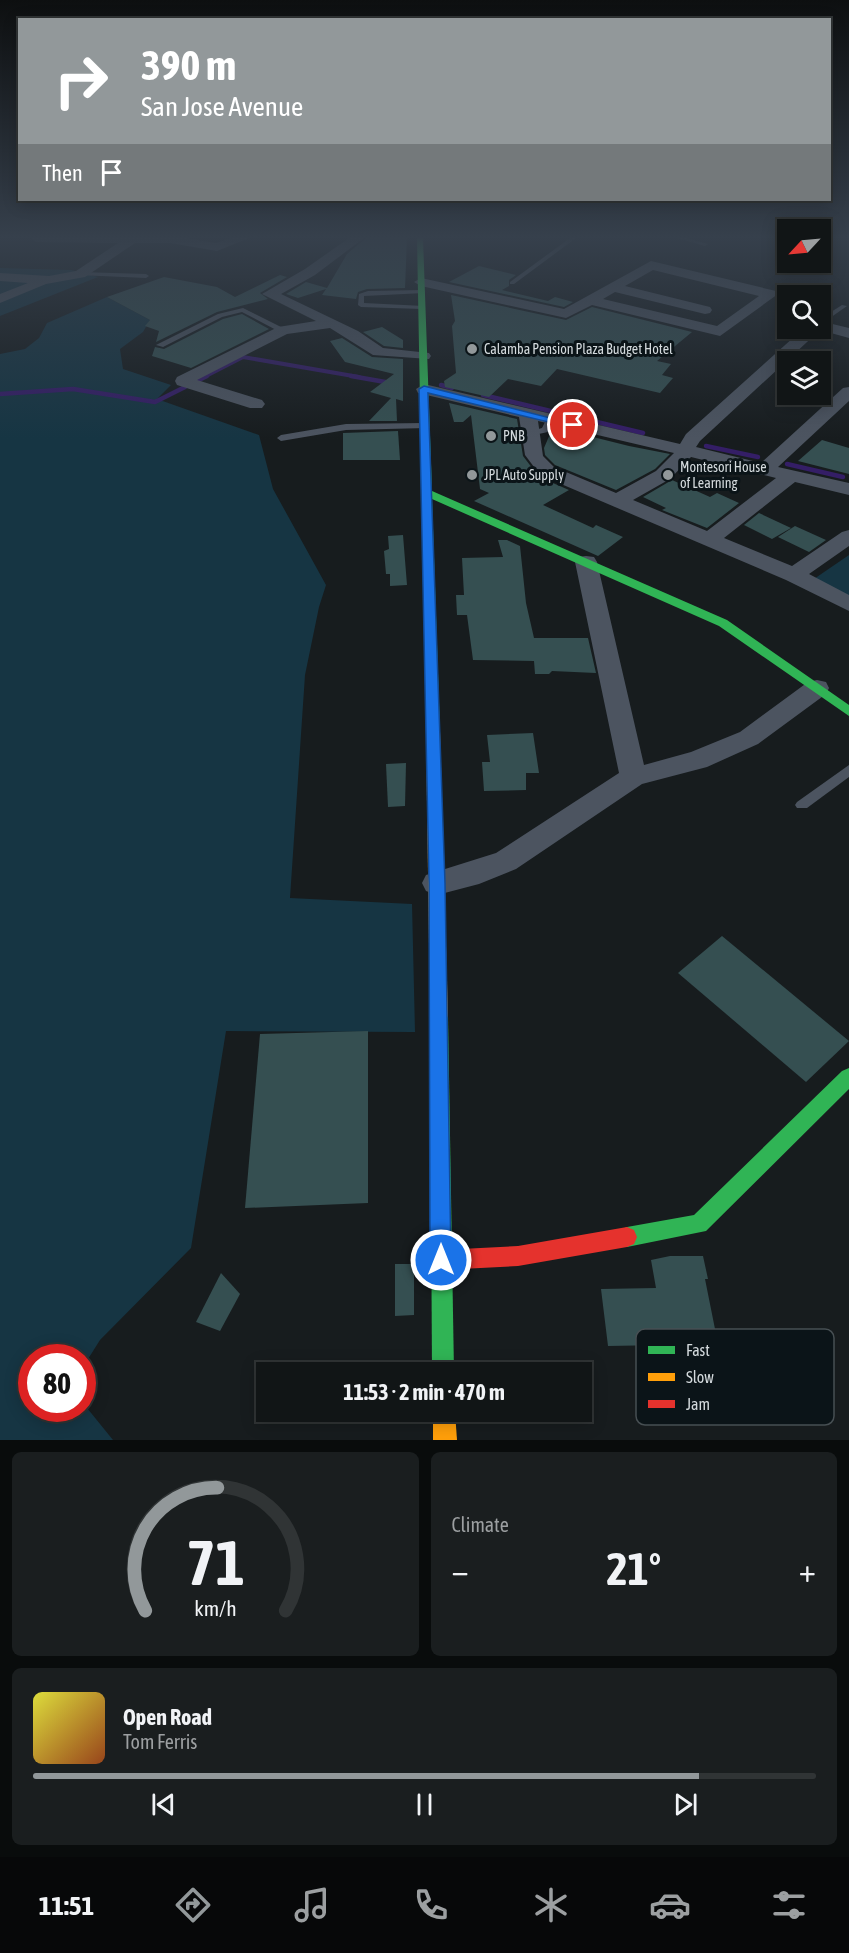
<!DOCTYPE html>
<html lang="en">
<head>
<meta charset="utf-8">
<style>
	body { margin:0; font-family:"Asap Condensed",sans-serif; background:#1a1e1f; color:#f1f3f6; height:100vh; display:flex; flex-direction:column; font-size:22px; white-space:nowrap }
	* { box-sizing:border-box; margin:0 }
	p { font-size:20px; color:#9c9fa1 }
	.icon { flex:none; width:33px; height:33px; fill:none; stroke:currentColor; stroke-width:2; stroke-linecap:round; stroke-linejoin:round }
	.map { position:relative; height:1440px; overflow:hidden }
	.details { display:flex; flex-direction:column; gap:12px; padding:12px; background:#090c0c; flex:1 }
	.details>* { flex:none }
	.banner { position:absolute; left:18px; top:18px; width:813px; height:183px; border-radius:0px; box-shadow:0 3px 15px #0003,0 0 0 2px #303435; background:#92989a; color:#fff; overflow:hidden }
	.needle { width:39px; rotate:244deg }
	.tools { position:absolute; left:777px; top:219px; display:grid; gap:12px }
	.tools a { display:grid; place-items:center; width:54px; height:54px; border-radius:0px; background:#111516; box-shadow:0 3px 15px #0003,0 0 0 2px #303435; font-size:30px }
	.speed { position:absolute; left:18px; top:1344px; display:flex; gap:12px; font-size:30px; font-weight:700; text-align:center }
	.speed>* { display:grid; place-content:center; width:78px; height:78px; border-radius:50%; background:#111516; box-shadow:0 3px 15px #0003,0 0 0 2px #303435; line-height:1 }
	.speed .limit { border:9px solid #d22; background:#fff; color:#111 }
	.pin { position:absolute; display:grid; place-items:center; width:51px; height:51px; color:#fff; margin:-26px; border:3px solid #fff; border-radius:50%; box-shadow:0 2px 6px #0007 }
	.me { position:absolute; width:66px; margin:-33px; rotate:0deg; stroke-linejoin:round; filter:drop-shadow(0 0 4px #0008) }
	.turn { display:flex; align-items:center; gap:21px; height:126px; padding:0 24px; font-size:27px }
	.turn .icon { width:78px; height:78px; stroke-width:2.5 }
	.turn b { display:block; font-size:42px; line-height:51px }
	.then { display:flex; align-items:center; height:57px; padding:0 24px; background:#0003; gap:12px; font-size:22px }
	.big { font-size:45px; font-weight:700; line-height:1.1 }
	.details .card { flex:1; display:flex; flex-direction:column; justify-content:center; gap:9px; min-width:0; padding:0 21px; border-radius:9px; background:#1a1e1f }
	.details .dial { align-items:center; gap:0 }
	.dial svg { height:156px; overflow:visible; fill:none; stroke:#303435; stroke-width:7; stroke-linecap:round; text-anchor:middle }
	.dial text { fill:#f1f3f6; stroke:none }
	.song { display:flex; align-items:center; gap:18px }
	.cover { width:72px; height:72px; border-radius:9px; background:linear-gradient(135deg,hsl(60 70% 55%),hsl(20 70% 35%)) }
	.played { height:6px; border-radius:3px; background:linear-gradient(90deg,#92989a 85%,#303435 85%) }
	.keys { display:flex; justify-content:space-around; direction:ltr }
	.heat { display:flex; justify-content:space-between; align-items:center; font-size:33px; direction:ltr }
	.details .tiles { flex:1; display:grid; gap:12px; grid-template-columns:1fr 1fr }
	.card:last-child { grid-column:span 2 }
	.trip { position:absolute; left:256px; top:1362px; width:336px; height:60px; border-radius:0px; background:#111516; box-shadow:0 3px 15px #0003,0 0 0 2px #303435; font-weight:700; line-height:60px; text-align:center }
	.tabs { display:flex; height:96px; justify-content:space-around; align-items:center; background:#070809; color:#9c9fa1 }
	.tabs .icon { width:42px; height:42px }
	.tabs .selected { color:#92989a }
	.tabs b { font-size:27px; color:#f1f3f6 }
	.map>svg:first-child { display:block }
	.green { fill:#163543 }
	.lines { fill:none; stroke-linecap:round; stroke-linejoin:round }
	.stream-far1 { stroke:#341e66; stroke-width:4 }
	.stream { stroke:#341e66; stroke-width:4.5 }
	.building { fill:#354f51 }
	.lane { fill:#4c5460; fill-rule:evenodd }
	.street { fill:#4c5460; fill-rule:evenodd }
	.fast { fill:#30b455; fill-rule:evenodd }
	.slow { fill:#ff9f0a; fill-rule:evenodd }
	.jam { fill:#e5322d; fill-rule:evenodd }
	.route { fill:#1a73e8; stroke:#114b97; stroke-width:1.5 }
	.poi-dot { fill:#92989a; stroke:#0b1418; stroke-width:2 }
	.labels { text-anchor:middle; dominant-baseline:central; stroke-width:6; stroke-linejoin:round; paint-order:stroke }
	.far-poi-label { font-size:14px; fill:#d4dadd; stroke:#0b1418; text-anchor:start }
	.key { fill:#0b1418; stroke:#474f53; stroke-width:1.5 }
	.key-label { font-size:16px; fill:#d4dadd }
</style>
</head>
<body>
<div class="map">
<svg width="849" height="1440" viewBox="0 0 849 1440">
	<rect width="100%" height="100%" fill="#171c1e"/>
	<!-- green -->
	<g class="green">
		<path d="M0 268 71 270 98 277 0 316Z"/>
		<path d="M107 297 150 320 143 332 120 349 123 369 171 385 157 399 259 435 273 489 326 585 319 607 305 675 290 898 412 904 415 1032 226 1031 191 1248 100 1340 83 1367 82 1358H32V1408H82L83 1403 113 1440H0V354L25 349 39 338 47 323Z"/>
		<path d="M849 555V599L811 581Z"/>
	</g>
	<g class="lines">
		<!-- stream-far1 -->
		<path class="stream-far1" d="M204 377 243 357 359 377"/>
		<!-- stream -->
		<g class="stream">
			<path d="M351 376 391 383"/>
			<path d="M195 382 207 376"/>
			<path d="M441 385 452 388"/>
			<path d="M0 394 73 389 155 402 185 387"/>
			<path d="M483 395 643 433"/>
			<path d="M706 446 758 457"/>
			<path d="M787 464 843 477"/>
		</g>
	</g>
	<!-- building -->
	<g class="building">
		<path d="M366 238H407L405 288 367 289 358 292 356 299 322 295 326 289 298 298 286 294 306 282 327 288 347 254Z"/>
		<path d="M479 266 516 275 509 280V286L502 290 548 301 555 297 573 302 564 307 449 282Z"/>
		<path d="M280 275 287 277 260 293 268 299 217 312 156 342 159 331 145 326 150 320 107 297 164 277 217 287 235 297Z"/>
		<path d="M451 295 566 320 592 307 692 332 657 361 671 364 662 375 673 378 660 393 557 369 541 386 508 379 489 397 445 387 444 381 456 373 452 326 455 321Z"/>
		<path d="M242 314 269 329 191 368 152 356 155 347 164 349 223 319Z"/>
		<path d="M382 327 403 340V348L384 346 363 332Z"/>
		<path d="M342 338 372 357 403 359V401L396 399 397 421H369L391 398 370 392 394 374 345 362 330 341Z"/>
		<path d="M449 403 517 419 523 456 539 477 569 490 543 505 593 528 596 525 623 537 598 556 474 501 489 493 480 489 471 415 463 422H454Z"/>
		<path d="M553 427 629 446 670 454 655 469 616 490 555 465 545 455 544 448Z"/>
		<path d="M398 431 400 460H343V433Z"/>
		<path d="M822 440 849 448V474L798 461Z"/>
		<path d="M672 480 710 497 717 493 739 503 707 528 662 510 666 508 643 497Z"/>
		<path d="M759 513 791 528 772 539 744 525Z"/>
		<path d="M795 526 826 540 809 552 778 537Z"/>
		<path d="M403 535 407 585 390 586V574H386L384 551 389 549 388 536Z"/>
		<path d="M498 540H507L520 546 526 603 534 638H588L596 673 552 671 549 674H535L534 661 473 660 467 615H457L456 595H464L462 558 503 557Z"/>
		<path d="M533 733 539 773H526V790L484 791 482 762H490L487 735Z"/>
		<path d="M406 763 405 806 388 807 386 764Z"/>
		<path d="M722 936 849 1041 806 1082 678 973Z"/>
		<path d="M368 1031V1203L245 1208 260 1034Z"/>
		<path d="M670 1256H703L708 1279H705L718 1344 608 1346 601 1289 656 1288 651 1260Z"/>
		<path d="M395 1264H414V1315L395 1316Z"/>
		<path d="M221 1273 240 1294 220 1331 196 1322Z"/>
	</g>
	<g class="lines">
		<!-- lane -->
		<g class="lane">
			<path d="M570 238H576L514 284H510V282Z"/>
			<path d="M677 238H686L708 244 705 246Z"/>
			<path d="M80 272 146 274 149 276 146 278 78 275V273Z"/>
			<path d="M422 290 425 292 424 293 364 296V303L424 306V308L422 309 361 307 358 305 359 294 368 291Z"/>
			<path d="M842 305 847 306 820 325V319Z"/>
			<path d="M243 308 287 330 280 332 242 312 222 317 163 347 156 345 218 314Z"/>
			<path d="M550 417 554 420 548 432 529 436 525 433 542 428 547 418Z"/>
			<path d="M424 423 427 424V428L346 430 281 441 277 438 281 435 346 424Z"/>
			<path d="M849 765V777L807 808H797L795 805 797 802Z"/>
		</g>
		<!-- street -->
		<g class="street">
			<path d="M30 238H185L216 243 231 238H249L217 251 170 243H135L85 277 46 284 0 303V294L28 283 0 281V273L49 276 76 271 118 243 36 242Z"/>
			<path d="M349 238H364L315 275 281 294 358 331 383 348 429 353 431 356 429 359 373 355 330 328 287 334 197 380 262 400 265 404 262 408H250L177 385 175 381 177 377 278 327 316 321 262 294 305 269Z"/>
			<path d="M651 261 776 291 778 294 720 336 592 305 566 318 421 286 414 282 421 278 564 309ZM653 270 759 296 717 326 603 299 615 292 705 314 710 313 712 310 710 307 625 286Z"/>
			<path d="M820 321 849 328V338L820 330 700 441 696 447 761 463 843 388 849 387V401L778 467 849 483V495L795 482 724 538 792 566 842 532 849 530V546L809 574 849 595V611L786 580 540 475 525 455 519 417 418 393 416 389 424 384 680 444 686 434 804 328H820ZM538 421 674 453 656 471 616 493 554 467 543 456ZM691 457 776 478 707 531 633 500 670 479Z"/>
			<path d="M586 556 594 557 597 562 644 765 691 752 740 732 808 682 817 680 826 682 829 688 826 694 758 744 707 767 642 784 516 869 479 884 437 895 426 891 422 883 426 875 496 853 619 773 575 562 578 557Z"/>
		</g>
		<!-- fast -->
		<g class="fast">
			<path d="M417 238H423L432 491 727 620 849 705V716L719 626 432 499 440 731 438 734H428L426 731Z"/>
			<path d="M439 1008 445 1010 448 1016 454 1372H432L430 1016 433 1010Z"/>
			<path d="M849 1068V1089L706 1231 627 1247 620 1244 617 1237 620 1230 627 1227 694 1215 842 1071Z"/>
		</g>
		<!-- slow -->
		<g class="slow">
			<path d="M433 726 440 731 448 1016 445 1022 439 1024 433 1022 430 1016 426 731Z"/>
			<path d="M433 1412H455L457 1440H433Z"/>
		</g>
		<!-- jam -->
		<path class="jam" d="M627 1227 634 1230 637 1237 634 1244 627 1247 518 1266 441 1270 434 1267 431 1260 434 1253 441 1250 518 1246Z"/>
	</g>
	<!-- sky -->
	<linearGradient id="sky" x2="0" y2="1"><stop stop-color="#0d0f10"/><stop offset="0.54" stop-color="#36404c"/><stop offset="1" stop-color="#36404c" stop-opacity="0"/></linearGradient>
	<rect width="849" height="439" fill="url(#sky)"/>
	<!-- route -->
	<path class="route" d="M424 386 578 425 573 428 428 393 445 883 451 1260 448 1267 441 1270 433 1267 430 1260 429 883 419 389Z"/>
	<!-- markers -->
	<g class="poi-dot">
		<circle cx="472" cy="349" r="6"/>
		<circle cx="491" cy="436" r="6"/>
		<circle cx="472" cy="475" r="6"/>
		<circle cx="668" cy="475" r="6"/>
	</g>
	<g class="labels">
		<!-- far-poi labels -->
		<g class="far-poi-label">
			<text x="484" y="349">Calamba Pension Plaza Budget Hotel</text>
			<text x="503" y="436">PNB</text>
			<text x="680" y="467">Montesori House<tspan x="680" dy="16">of Learning</tspan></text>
			<text x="484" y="475">JPL Auto Supply</text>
		</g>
	</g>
	<!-- legend -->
	<rect x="636" y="1329" width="198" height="96" rx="9" class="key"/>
	<rect x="648" y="1346" width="27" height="8" fill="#30b455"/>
	<rect x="648" y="1373" width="27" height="8" fill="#ff9f0a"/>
	<rect x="648" y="1400" width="27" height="8" fill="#e5322d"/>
	<g class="key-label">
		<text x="686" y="1356">Fast</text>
		<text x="686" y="1383">Slow</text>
		<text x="686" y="1410">Jam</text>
	</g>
</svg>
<div class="tools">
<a><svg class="needle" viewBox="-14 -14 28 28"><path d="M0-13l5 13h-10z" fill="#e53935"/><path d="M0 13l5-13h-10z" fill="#9c9fa1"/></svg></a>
<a><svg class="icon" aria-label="search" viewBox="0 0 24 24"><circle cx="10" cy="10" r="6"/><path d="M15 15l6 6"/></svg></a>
<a><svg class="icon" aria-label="layers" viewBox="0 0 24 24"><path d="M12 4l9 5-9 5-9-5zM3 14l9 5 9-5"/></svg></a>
</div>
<div class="speed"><div class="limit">80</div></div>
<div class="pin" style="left:573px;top:425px;background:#d93025"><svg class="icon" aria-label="arrive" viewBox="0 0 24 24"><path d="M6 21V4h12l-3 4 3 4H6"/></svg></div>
<svg class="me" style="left:441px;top:1260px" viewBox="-20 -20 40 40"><circle r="17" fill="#1a73e8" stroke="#fff" stroke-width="3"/><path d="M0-11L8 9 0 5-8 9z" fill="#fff"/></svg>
<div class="trip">11:53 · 2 min · 470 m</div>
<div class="banner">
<div class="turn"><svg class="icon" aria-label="right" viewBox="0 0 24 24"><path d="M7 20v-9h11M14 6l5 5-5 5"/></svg><div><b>390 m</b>San Jose Avenue</div></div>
<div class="then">Then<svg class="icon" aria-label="arrive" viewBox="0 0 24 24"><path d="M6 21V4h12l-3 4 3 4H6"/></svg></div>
</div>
</div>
<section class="details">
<div class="tiles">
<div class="card dial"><svg viewBox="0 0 100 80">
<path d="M14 69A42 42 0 1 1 86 69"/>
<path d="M14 69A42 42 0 0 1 51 6" stroke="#92989a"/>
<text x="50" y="56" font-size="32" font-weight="700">71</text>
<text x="50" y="72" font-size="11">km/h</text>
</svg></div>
<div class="card"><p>Climate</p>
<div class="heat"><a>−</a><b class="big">21°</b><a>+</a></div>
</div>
<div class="card">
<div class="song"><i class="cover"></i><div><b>Open Road</b><p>Tom Ferris</p></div></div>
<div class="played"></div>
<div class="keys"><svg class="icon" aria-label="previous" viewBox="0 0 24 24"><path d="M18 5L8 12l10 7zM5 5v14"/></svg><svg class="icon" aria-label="pause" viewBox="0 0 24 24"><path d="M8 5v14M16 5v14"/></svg><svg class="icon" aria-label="next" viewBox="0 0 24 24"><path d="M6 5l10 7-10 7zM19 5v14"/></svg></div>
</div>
</div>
</section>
<nav class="tabs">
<b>11:51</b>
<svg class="icon selected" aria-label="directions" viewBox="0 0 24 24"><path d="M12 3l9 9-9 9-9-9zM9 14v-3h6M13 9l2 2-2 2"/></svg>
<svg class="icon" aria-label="music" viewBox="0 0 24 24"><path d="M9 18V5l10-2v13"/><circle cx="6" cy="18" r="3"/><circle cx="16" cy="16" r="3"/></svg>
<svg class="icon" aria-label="phone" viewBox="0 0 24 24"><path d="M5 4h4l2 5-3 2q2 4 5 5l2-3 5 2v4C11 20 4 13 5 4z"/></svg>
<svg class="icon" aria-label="climate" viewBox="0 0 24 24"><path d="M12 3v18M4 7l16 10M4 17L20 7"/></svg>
<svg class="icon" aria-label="car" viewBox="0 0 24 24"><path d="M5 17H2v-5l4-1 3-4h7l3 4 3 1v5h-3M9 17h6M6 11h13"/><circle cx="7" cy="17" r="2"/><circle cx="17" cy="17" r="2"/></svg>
<svg class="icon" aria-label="filters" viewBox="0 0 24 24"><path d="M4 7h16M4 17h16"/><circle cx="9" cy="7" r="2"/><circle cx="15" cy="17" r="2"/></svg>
</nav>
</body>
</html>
